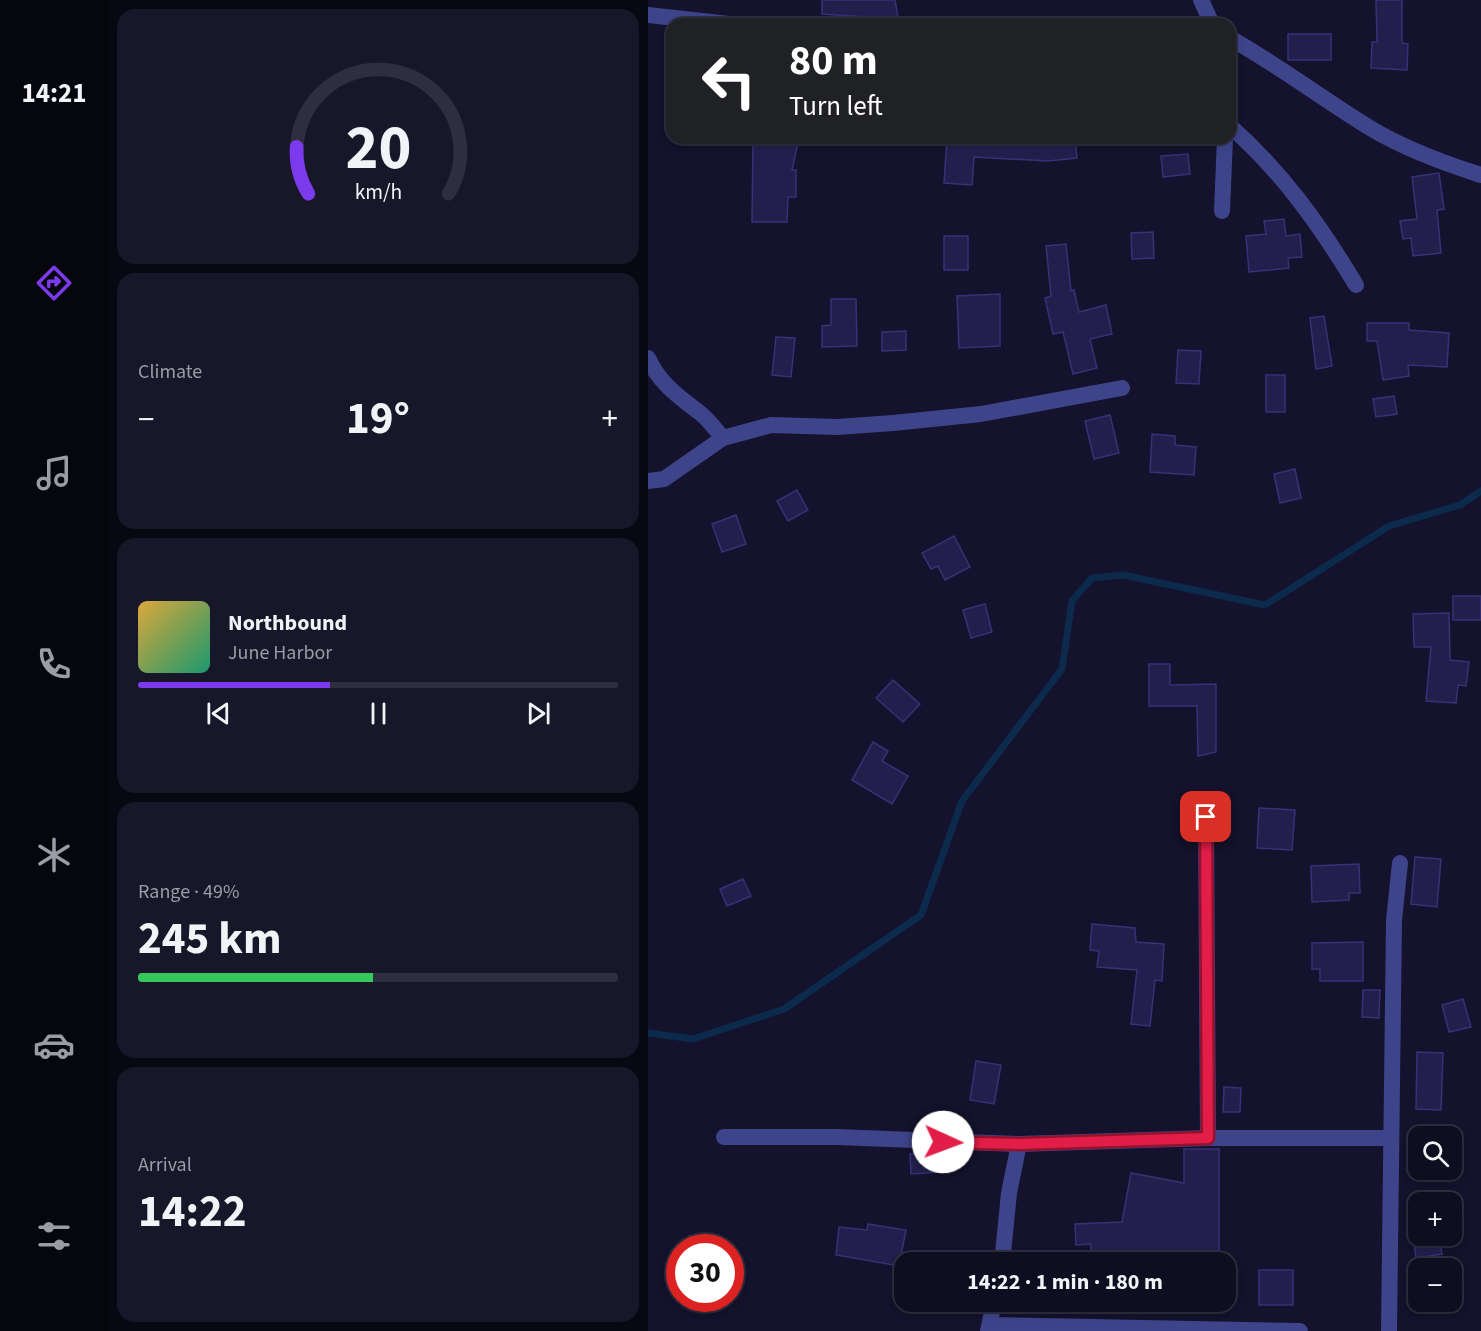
<!DOCTYPE html>
<html lang="en">
<head>
<meta charset="utf-8">
<style>
	body { margin:0; font-family:"Source Sans 3",sans-serif; background:#18172a; color:#f1f3f6; height:100vh; display:flex; flex-direction:column; font-size:22px; white-space:nowrap }
	* { box-sizing:border-box; margin:0 }
	p { font-size:20px; color:#9b9ca5 }
	.icon { flex:none; width:33px; height:33px; fill:none; stroke:currentColor; stroke-width:2; stroke-linecap:round; stroke-linejoin:round }
	.map { position:relative; flex:1; overflow:hidden }
	.side { display:flex; flex-direction:column; gap:9px; padding:9px; background:#080812; width:540px }
	.side>* { flex:none }
	.hud { position:absolute; left:18px; top:18px; width:570px; height:126px; border-radius:18px; box-shadow:0 3px 9px #0003,0 0 0 2px #2f2e3f; background:#202124; color:#fff; overflow:hidden }
	.tools { position:absolute; left:760px; top:1126px; display:grid; gap:12px }
	.tools a { display:grid; place-items:center; width:54px; height:54px; border-radius:12px; background:#0f0e21; box-shadow:0 3px 9px #0003,0 0 0 2px #2f2e3f; font-size:30px }
	.speed { position:absolute; left:18px; top:1234px; display:flex; gap:12px; font-size:30px; font-weight:700; text-align:center }
	.speed>* { display:grid; place-content:center; width:78px; height:78px; border-radius:50%; background:#0f0e21; box-shadow:0 3px 9px #0003,0 0 0 2px #2f2e3f; line-height:1 }
	.speed .limit { border:9px solid #d22; background:#fff; color:#111 }
	.pin { position:absolute; display:grid; place-items:center; width:51px; height:51px; color:#fff; margin:-26px; border-radius:12px; box-shadow:0 3px 9px #0006 }
	.me { position:absolute; width:66px; margin:-33px; rotate:92deg; stroke-linejoin:round; filter:drop-shadow(0 0 4px #0008) }
	.turn { display:flex; align-items:center; gap:21px; height:126px; padding:0 24px; font-size:27px }
	.turn .icon { width:78px; height:78px; stroke-width:2.5 }
	.turn b { display:block; font-size:42px; line-height:51px }
	.big { font-size:45px; font-weight:700; line-height:1.1 }
	.side .card { flex:1; display:flex; flex-direction:column; justify-content:center; gap:9px; min-width:0; padding:0 21px; border-radius:18px; background:#18172a }
	.side .dial { align-items:center; gap:0 }
	.dial svg { height:156px; overflow:visible; fill:none; stroke:#2f2e3f; stroke-width:7; stroke-linecap:round; text-anchor:middle }
	.dial text { fill:#f1f3f6; stroke:none }
	.song { display:flex; align-items:center; gap:18px }
	.cover { width:72px; height:72px; border-radius:9px; background:linear-gradient(135deg,hsl(40 70% 55%),hsl(160 70% 35%)) }
	.played { height:6px; border-radius:3px; background:linear-gradient(90deg,#7c3aed 40%,#2f2e3f 40%) }
	.keys { display:flex; justify-content:space-around; direction:ltr }
	.heat { display:flex; justify-content:space-between; align-items:center; font-size:33px; direction:ltr }
	.charge { height:9px; border-radius:4px; background:linear-gradient(90deg,#34c759 49%,#2f2e3f 0) }
	.trip { position:absolute; left:246px; top:1252px; width:342px; height:60px; border-radius:18px; background:#0f0e21; box-shadow:0 3px 9px #0003,0 0 0 2px #2f2e3f; font-weight:700; line-height:60px; text-align:center }
	main { display:flex; flex:1; min-height:0 }
	.dock { display:flex; flex-direction:column; width:108px; justify-content:space-around; align-items:center; background:#06060d; color:#9b9ca5 }
	.dock .icon { width:42px; height:42px }
	.dock .active { color:#7c3aed }
	.dock b { font-size:27px; color:#f1f3f6 }
	.map>svg:first-child { display:block }
	.lines { fill:none; stroke-linecap:round; stroke-linejoin:round }
	.stream { stroke:#0c2a4b; stroke-width:7 }
	.building { fill:#231f4d; stroke:#373178; stroke-width:1.5 }
	.minor { stroke:#3e448a; stroke-width:16 }
	.route-casing { stroke:#92132f; stroke-width:15 }
	.route { stroke:#e11d48; stroke-width:10 }
</style>
</head>
<body>
<main>
<nav class="dock">
<b>14:21</b>
<svg class="icon active" aria-label="directions" viewBox="0 0 24 24"><path d="M12 3l9 9-9 9-9-9zM9 14v-3h6M13 9l2 2-2 2"/></svg>
<svg class="icon" aria-label="music" viewBox="0 0 24 24"><path d="M9 18V5l10-2v13"/><circle cx="6" cy="18" r="3"/><circle cx="16" cy="16" r="3"/></svg>
<svg class="icon" aria-label="phone" viewBox="0 0 24 24"><path d="M5 4h4l2 5-3 2q2 4 5 5l2-3 5 2v4C11 20 4 13 5 4z"/></svg>
<svg class="icon" aria-label="climate" viewBox="0 0 24 24"><path d="M12 3v18M4 7l16 10M4 17L20 7"/></svg>
<svg class="icon" aria-label="car" viewBox="0 0 24 24"><path d="M5 17H2v-5l4-1 3-4h7l3 4 3 1v5h-3M9 17h6M6 11h13"/><circle cx="7" cy="17" r="2"/><circle cx="17" cy="17" r="2"/></svg>
<svg class="icon" aria-label="filters" viewBox="0 0 24 24"><path d="M4 7h16M4 17h16"/><circle cx="9" cy="7" r="2"/><circle cx="15" cy="17" r="2"/></svg>
</nav>
<section class="side">
<div class="card dial"><svg viewBox="0 0 100 80">
<path d="M14 69A42 42 0 1 1 86 69"/>
<path d="M14 69A42 42 0 0 1 8 45" stroke="#7c3aed"/>
<text x="50" y="56" font-size="32" font-weight="700">20</text>
<text x="50" y="72" font-size="11">km/h</text>
</svg></div>
<div class="card"><p>Climate</p>
<div class="heat"><a>−</a><b class="big">19°</b><a>+</a></div>
</div>
<div class="card">
<div class="song"><i class="cover"></i><div><b>Northbound</b><p>June Harbor</p></div></div>
<div class="played"></div>
<div class="keys"><svg class="icon" aria-label="previous" viewBox="0 0 24 24"><path d="M18 5L8 12l10 7zM5 5v14"/></svg><svg class="icon" aria-label="pause" viewBox="0 0 24 24"><path d="M8 5v14M16 5v14"/></svg><svg class="icon" aria-label="next" viewBox="0 0 24 24"><path d="M6 5l10 7-10 7zM19 5v14"/></svg></div>
</div>
<div class="card"><p>Range · 49%</p><b class="big">245 km</b><div class="charge"></div></div>
<div class="card"><p>Arrival</p><b class="big">14:22</b></div>
</section>
<div class="map">
<svg width="833" height="1331" viewBox="0 0 833 1331">
	<rect width="100%" height="100%" fill="#14122c"/>
	<g class="lines">
		<!-- stream -->
		<path class="stream" d="M0 1033 45 1039 136 1009 273 915 314 801 414 669 424 601 444 578 475 575 617 605 741 526 812 505 833 491"/>
	</g>
	<!-- building -->
	<g class="building">
		<path d="M174 0H247L250 17 219 21V17L174 14Z"/>
		<path d="M728 0H754V43L760 44 759 70 723 68 724 42H729Z"/>
		<rect x="640" y="34" width="43" height="26"/>
		<path d="M105 138H151L144 170H148V197H140L139 222H104Z"/>
		<path d="M299 138H427L429 158 400 161 326 157 324 185 296 183Z"/>
		<path d="M540 154 542 174 515 177 513 156Z"/>
		<path d="M791 173 796 209 789 210 793 253 765 256 763 238 755 239 752 221 769 219 764 177Z"/>
		<path d="M636 219 638 236 652 234 654 257 640 258 641 268 601 272 598 236 618 234 616 221Z"/>
		<path d="M505 232 506 258 484 259 483 233Z"/>
		<rect x="296" y="236" width="24" height="34"/>
		<path d="M418 244 423 291 426 290 431 312 458 305 464 334 442 339 449 368 425 374 415 332 405 334 397 298 403 296 398 246Z"/>
		<path d="M352 294V346L311 348 309 296Z"/>
		<path d="M183 299H208L209 346 174 347V326L183 325Z"/>
		<path d="M676 316 684 366 668 369 662 318Z"/>
		<path d="M719 323H761V330L801 333 799 367 760 365 761 376 735 380 729 341H719Z"/>
		<path d="M258 331V350L234 351V332Z"/>
		<path d="M128 337 147 338 143 377 124 375Z"/>
		<path d="M530 350 553 351 551 384 528 383Z"/>
		<rect x="618" y="375" width="19" height="37"/>
		<path d="M746 396 749 414 728 417 725 399Z"/>
		<path d="M462 415 471 453 446 459 437 421Z"/>
		<path d="M504 434 527 436V445L548 447 546 475 502 472Z"/>
		<path d="M647 469 653 498 632 503 626 474Z"/>
		<path d="M149 490 160 510 140 521 129 501Z"/>
		<path d="M88 515 98 544 74 552 64 524Z"/>
		<path d="M306 536 322 567 297 580 290 566 283 569 274 553Z"/>
		<rect x="805" y="596" width="28" height="24"/>
		<path d="M337 604 344 632 323 638 315 610Z"/>
		<path d="M801 613 802 660 821 662 818 686 810 685 808 703 778 701 783 647H766L765 614Z"/>
		<path d="M501 664H522V685L568 684V752L550 756 549 706H501Z"/>
		<path d="M245 680 272 704 255 722 228 698Z"/>
		<path d="M225 742 240 751 234 761 260 776 244 804 204 780Z"/>
		<path d="M611 808 647 810 644 850 609 848Z"/>
		<path d="M767 857 793 859 789 907 763 904Z"/>
		<path d="M711 864 712 893H701V900L664 902 663 866Z"/>
		<path d="M95 879 103 896 79 906 72 889Z"/>
		<path d="M444 924 487 928 488 942 516 944 514 981 507 980 502 1026 483 1024 489 970 449 967 451 951 442 950Z"/>
		<path d="M715 942V981H672V969H664V943Z"/>
		<path d="M715 990H732L731 1018 714 1017Z"/>
		<path d="M815 999 823 1027 801 1032 794 1005Z"/>
		<path d="M769 1052 795 1053 793 1110 768 1109Z"/>
		<path d="M328 1061 353 1065 346 1104 322 1100Z"/>
		<path d="M576 1087 593 1088 592 1112H575Z"/>
		<path d="M536 1149H571V1263H473L474 1259 443 1260V1244L428 1245 427 1224 474 1222 483 1173 536 1183Z"/>
		<path d="M292 1152 293 1172 263 1174 262 1154Z"/>
		<path d="M220 1224 258 1230 251 1266 188 1255 191 1227 219 1230Z"/>
		<path d="M765 1236H791L794 1254 768 1258Z"/>
		<rect x="611" y="1270" width="34" height="35"/>
	</g>
	<g class="lines">
		<!-- minor -->
		<g class="minor">
			<path d="M553 0 564 24"/>
			<path d="M0 15 81 24"/>
			<path d="M582 38C631 66 675 99 722 128 757 149 795 163 833 175"/>
			<path d="M582 126C634 172 672 225 708 285"/>
			<path d="M574 211 577 138"/>
			<path d="M0 358C11 383 31 397 52 413 61 420 68 430 75 438"/>
			<path d="M0 481 16 479 75 438 123 425 189 427 245 423 333 414 474 388"/>
			<path d="M558 817 560 1138"/>
			<path d="M76 1137H189L371 1144 560 1138H743"/>
			<path d="M354 1263 361 1193 371 1144"/>
			<path d="M342 1325 652 1331"/>
			<path d="M340 1331 346 1302"/>
			<path d="M741 1331 746 920 752 863"/>
		</g>
	</g>
	<g class="lines">
		<!-- route casing -->
		<g class="route-casing">
			<path id="route" d="M295 1142 371 1144 560 1138 558 817"/>
		</g>
		<!-- route -->
		<use href="#route" class="route"/>
	</g>
</svg>
<div class="tools">
<a><svg class="icon" aria-label="search" viewBox="0 0 24 24"><circle cx="10" cy="10" r="6"/><path d="M15 15l6 6"/></svg></a>
<a>+</a>
<a>−</a>
</div>
<div class="speed"><div class="limit">30</div></div>
<div class="pin" style="left:558px;top:817px;background:#d93025"><svg class="icon" aria-label="arrive" viewBox="0 0 24 24"><path d="M6 21V4h12l-3 4 3 4H6"/></svg></div>
<svg class="me" style="left:295px;top:1142px" viewBox="-20 -20 40 40"><circle r="19" fill="#fff"/><path d="M0-13L10 11 0 6-10 11z" fill="#e11d48"/></svg>
<div class="trip">14:22 · 1 min · 180 m</div>
<div class="hud">
<div class="turn"><svg class="icon" aria-label="left" viewBox="0 0 24 24"><path d="M17 20v-9H6M10 6l-5 5 5 5"/></svg><div><b>80 m</b>Turn left</div></div>
</div>
</div>
</main>
</body>
</html>
